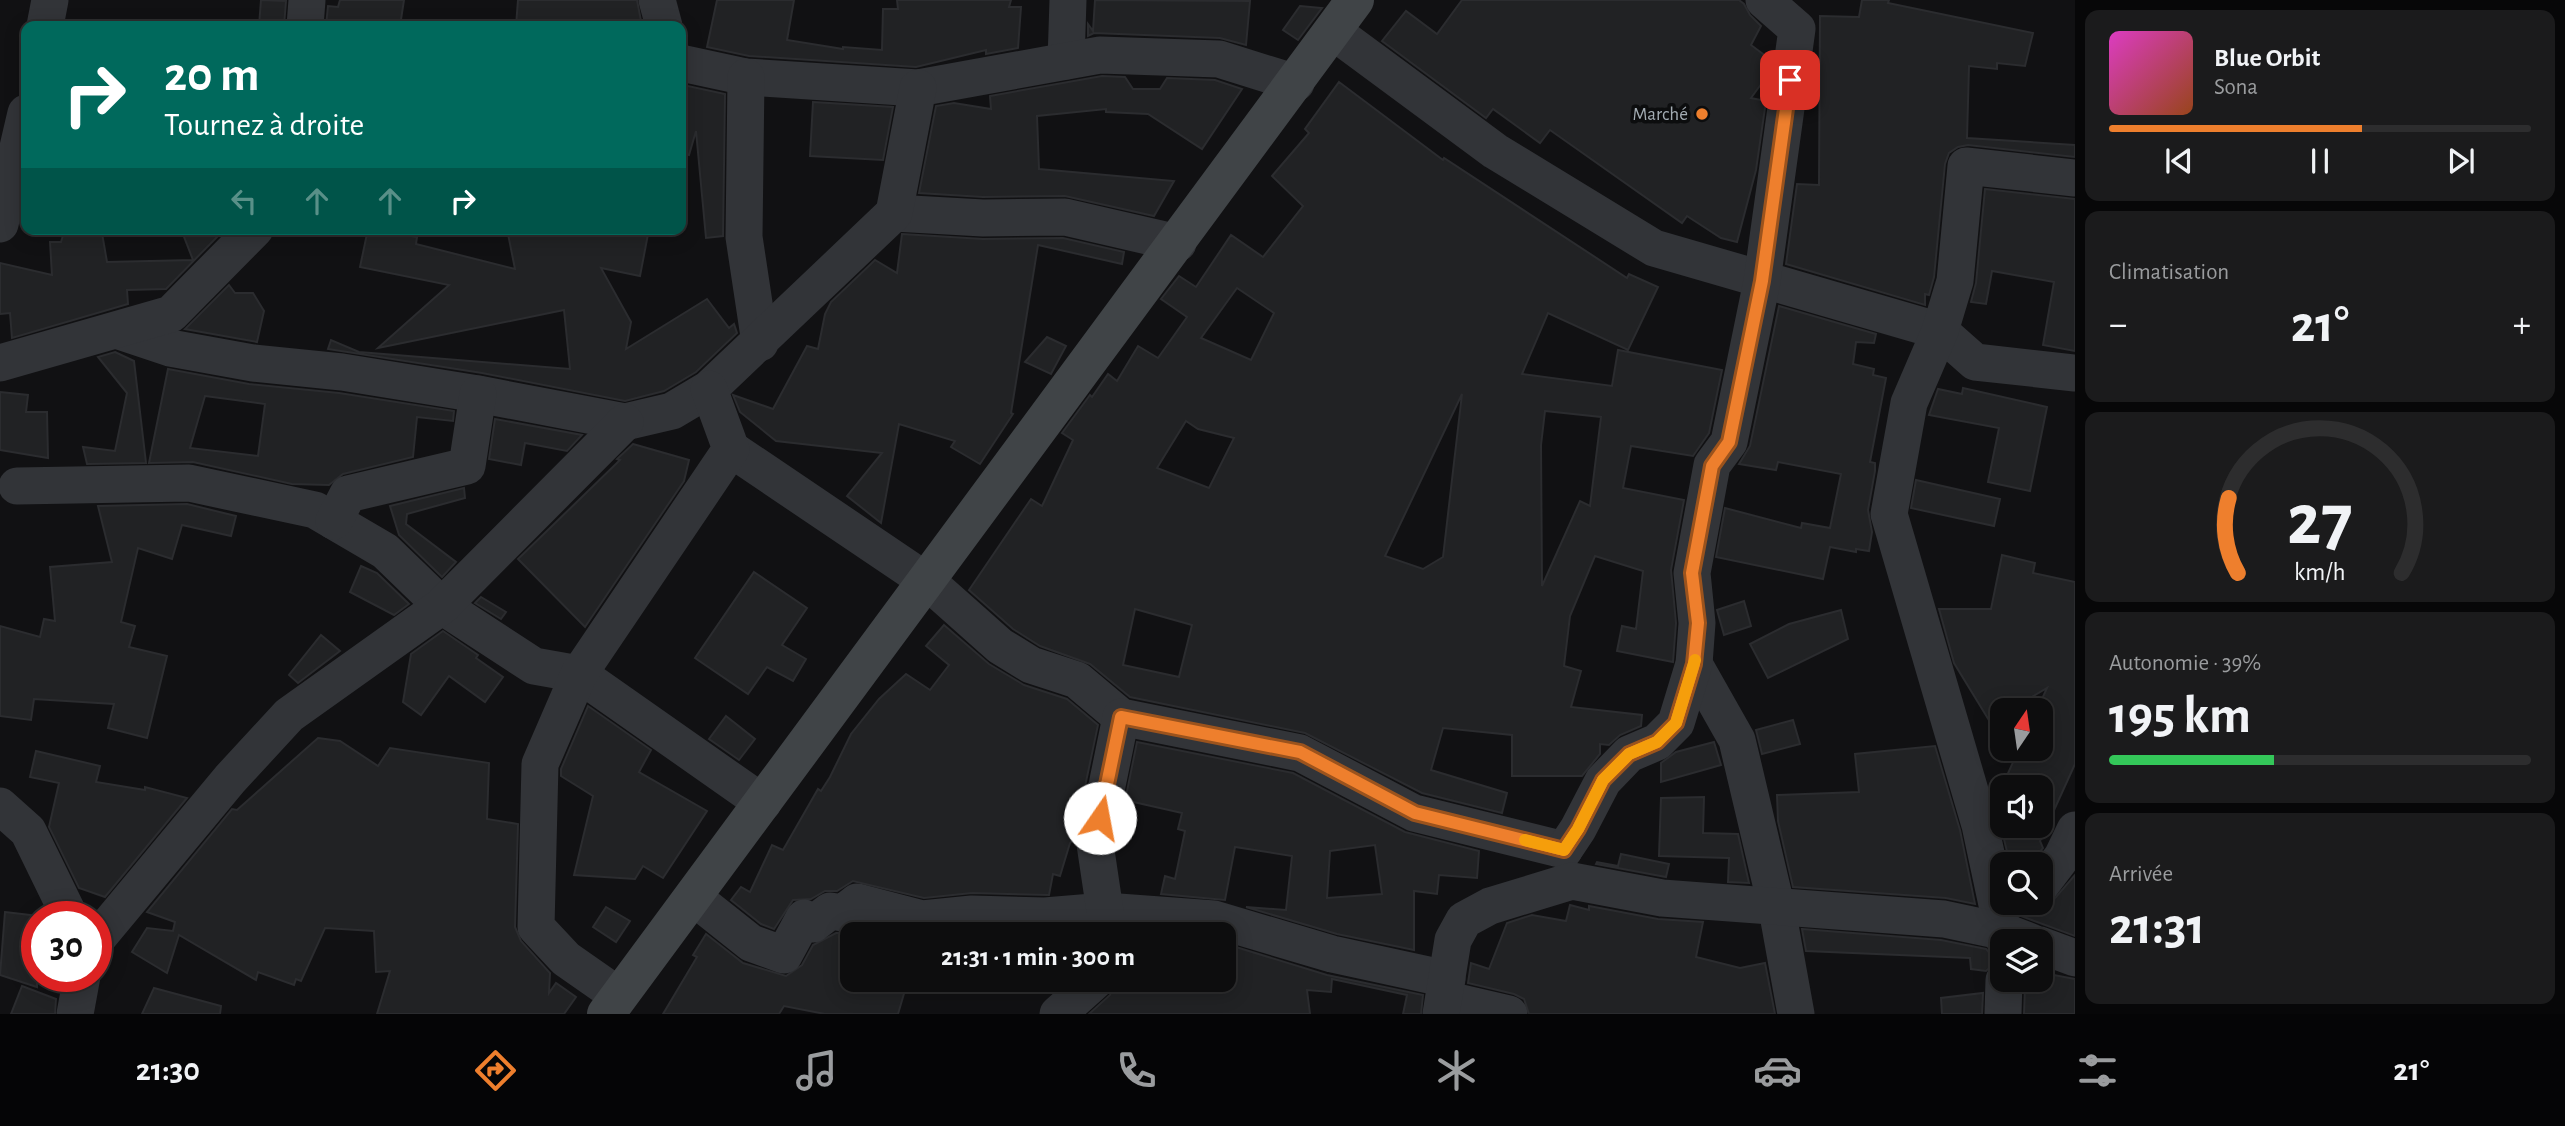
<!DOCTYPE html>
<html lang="fr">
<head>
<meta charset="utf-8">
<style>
	body { margin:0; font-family:"Alegreya Sans",sans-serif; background:#1b1b1c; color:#f1f3f6; height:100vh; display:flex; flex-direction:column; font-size:26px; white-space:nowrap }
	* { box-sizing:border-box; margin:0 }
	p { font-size:23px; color:#9a9c9e }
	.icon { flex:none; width:38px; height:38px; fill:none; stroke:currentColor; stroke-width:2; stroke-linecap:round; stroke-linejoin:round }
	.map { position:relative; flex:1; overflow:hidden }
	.side { display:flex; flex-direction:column; gap:10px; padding:10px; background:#070708; width:490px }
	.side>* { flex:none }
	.hud { position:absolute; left:21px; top:21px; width:665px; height:214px; border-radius:14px; box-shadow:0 4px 18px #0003,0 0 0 2px #2d2d2e; background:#00695c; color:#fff; overflow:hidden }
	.needle { width:46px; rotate:13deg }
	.buttons { position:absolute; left:1990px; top:698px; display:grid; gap:14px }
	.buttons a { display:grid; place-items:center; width:63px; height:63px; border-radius:14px; background:#0d0d0e; box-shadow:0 4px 18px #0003,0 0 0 2px #2d2d2e; font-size:35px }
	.speed { position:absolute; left:21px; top:901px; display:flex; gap:14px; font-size:35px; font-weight:700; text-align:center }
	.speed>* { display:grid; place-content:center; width:91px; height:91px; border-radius:50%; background:#0d0d0e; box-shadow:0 4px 18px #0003,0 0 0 2px #2d2d2e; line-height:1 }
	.speed .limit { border:10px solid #d22; background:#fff; color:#111 }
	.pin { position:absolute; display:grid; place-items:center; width:60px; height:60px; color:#fff; margin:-30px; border-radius:14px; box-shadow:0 4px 10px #0006 }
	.me { position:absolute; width:77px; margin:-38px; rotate:12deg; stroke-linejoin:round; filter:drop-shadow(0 0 5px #0008) }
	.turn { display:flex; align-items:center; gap:24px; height:147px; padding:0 28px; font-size:32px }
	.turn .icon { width:91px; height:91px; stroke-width:2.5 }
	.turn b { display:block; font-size:49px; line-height:60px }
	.lanes { display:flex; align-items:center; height:66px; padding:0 28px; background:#0003; justify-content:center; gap:35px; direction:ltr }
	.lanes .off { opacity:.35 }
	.big { font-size:52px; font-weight:600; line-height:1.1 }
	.side .card { flex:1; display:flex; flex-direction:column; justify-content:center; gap:10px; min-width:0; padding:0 24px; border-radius:14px; background:#1b1b1c }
	.side .dial { align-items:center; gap:0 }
	.dial svg { height:182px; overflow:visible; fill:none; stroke:#2d2d2e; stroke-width:7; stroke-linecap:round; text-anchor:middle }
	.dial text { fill:#f1f3f6; stroke:none }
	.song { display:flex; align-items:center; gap:21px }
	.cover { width:84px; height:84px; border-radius:10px; background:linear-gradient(135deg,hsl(310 70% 55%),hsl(20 70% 35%)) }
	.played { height:7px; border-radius:4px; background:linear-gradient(90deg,#ee7f2d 60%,#2d2d2e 60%) }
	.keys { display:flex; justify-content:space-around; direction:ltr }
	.heat { display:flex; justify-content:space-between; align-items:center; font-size:38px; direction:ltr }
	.charge { height:10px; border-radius:5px; background:linear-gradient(90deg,#34c759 39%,#2d2d2e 0) }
	.trip { position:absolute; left:840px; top:922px; width:396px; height:70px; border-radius:14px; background:#0d0d0e; box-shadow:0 4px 18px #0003,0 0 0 2px #2d2d2e; font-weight:600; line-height:70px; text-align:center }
	.dock { display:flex; height:112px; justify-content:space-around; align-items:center; background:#050506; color:#9a9c9e }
	.dock .icon { width:49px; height:49px }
	.dock .current { color:#ee7f2d }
	.dock b { font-size:32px; color:#f1f3f6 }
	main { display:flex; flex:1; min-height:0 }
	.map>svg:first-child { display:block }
	.building { fill:#212224; stroke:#2b2c2f; stroke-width:2; fill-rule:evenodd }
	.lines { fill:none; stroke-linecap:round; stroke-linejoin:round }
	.street { stroke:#323438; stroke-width:37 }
	.secondary { stroke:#404447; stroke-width:38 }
	.route-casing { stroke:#9b531d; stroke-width:18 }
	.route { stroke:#ee7f2d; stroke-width:12 }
	.slow { stroke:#f59e0b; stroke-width:12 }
	.poi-dot { fill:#ee7f2d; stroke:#0c0d0e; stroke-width:2.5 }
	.labels { text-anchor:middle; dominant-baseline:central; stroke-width:7; stroke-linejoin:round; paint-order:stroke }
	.poi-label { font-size:19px; fill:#a3acb3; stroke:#0c0d0e; text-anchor:end }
</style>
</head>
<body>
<main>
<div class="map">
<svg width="2075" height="1014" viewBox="0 0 2075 1014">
	<rect width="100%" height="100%" fill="#111113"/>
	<!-- building -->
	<g class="building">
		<path d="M261 0 286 1 284 26H259Z"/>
		<path d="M340 0H404L400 26H326L328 6 338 7Z"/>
		<path d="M518 0H637L642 26H516Z"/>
		<path d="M717 0H794L787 40 843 49V47L882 50 883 9H898L897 0H1011L1009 7H1021L1018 48 986 54V50L916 67 749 56 707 47Z"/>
		<path d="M1095 0 1250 1 1246 45 1220 38 1094 33 1088 36V24L1093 31Z"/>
		<path d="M1462 0H1739L1744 4 1750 15 1761 26 1751 45 1771 60 1770 72 1751 98 1766 101 1756 170 1737 242 1721 238 1687 216 1682 223 1550 130 1540 143 1493 109 1486 118 1382 41 1406 11 1437 34Z"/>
		<path d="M1862 0H1889L1888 3 2033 33 2025 66 1997 63V69L1969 66 1967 138 2075 145V157L1968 145 1958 147 1949 153 1945 164 1934 277 1929 295 1925 294V305L1786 264 1797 184 1819 185 1820 16 1859 17Z"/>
		<path d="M1300 6 1322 8 1298 40 1283 30Z"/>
		<path d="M1102 76 1125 77 1133 89H1160L1167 78 1215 80 1242 89 1202 149 1148 114 1106 112V109L1037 116 1039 169 1174 181 1154 216 1065 196 983 197 919 193 936 106 954 103 991 109 990 96Z"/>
		<path d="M1339 82 1443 160 1444 158 1627 278 1629 274 1658 287 1628 350 1548 313 1522 374 1612 386 1618 350 1722 370 1709 433 1693 456 1631 446 1623 488 1684 500 1671 570 1676 623 1673 662 1617 651 1622 626 1636 629 1643 571 1595 556 1570 616 1564 666 1581 671 1571 707 1642 715 1641 726 1620 735 1609 745 1600 744V754L1582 776H1512V735L1443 728 1431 770 1507 793 1502 813 1422 793 1305 733 1130 697 1090 664 1040 646 1013 629 969 590 1031 499 1042 506 1073 440 1062 433 1090 395 1092 397 1108 374 1117 381 1138 346 1158 358 1187 317 1161 299 1179 276 1196 287 1231 235 1263 257 1303 206 1272 176 1309 133 1305 129ZM1237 288 1274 313 1251 360 1201 338ZM1462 394 1443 557 1423 569 1385 556ZM1545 411 1601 417 1590 506 1580 501 1542 586 1541 445ZM1186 421 1198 429 1234 438 1209 488 1157 468ZM1135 609 1192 625 1179 677 1123 665Z"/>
		<path d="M683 85 725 94 723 236 706 238 696 131 689 155 681 153Z"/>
		<path d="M813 102 893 107 883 160 810 156Z"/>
		<path d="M1985 189 2075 199V351L2043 345 2054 282 1992 271 1986 304 1971 302 1976 283Z"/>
		<path d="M65 229H89L102 233 107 262 193 260 181 229H216L219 235 166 289 127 290 128 304 12 338 10 313 0 314V263L52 275 50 242H61Z"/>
		<path d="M368 229 417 237 416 244 515 269 507 229H649L640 276 601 268 631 322 626 349 707 299 729 328 734 324 737 333 696 372 664 391 625 401 482 373 328 349 331 340 359 352 570 369 564 310 378 348 449 285 360 267Z"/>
		<path d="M902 234 983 239 1063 238 1124 252 1122 264 1038 245 1011 413 1013 414 980 464 951 447 955 441 899 424 881 523 847 496 882 453 776 441 740 412 733 395 773 409 807 346 818 349 825 314 831 302 875 260 897 273Z"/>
		<path d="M229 285 235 293H253L264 311 257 342 185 329Z"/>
		<path d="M1779 306 1876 334 1874 343 1856 342 1853 364 1874 369 1873 375 1886 378 1870 462 1875 463V471L1868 510 1872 532 1869 551 1856 549V552L1830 547 1823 579 1716 557 1725 508 1801 528 1802 523 1830 528 1841 474 1778 462 1776 470 1739 464 1750 446Z"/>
		<path d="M1047 337 1066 346 1051 374 1025 362Z"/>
		<path d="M115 352 134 361 146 463 87 464 83 447 115 451 127 393 98 357Z"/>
		<path d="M168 369 249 384 339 393 454 411 453 421 417 417 413 457 343 474 329 485 292 484 193 462 149 463ZM205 396 265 404 258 456 190 448Z"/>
		<path d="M1963 388 2047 407 2030 491 1988 482 1999 428 1929 415 1938 389 1962 394Z"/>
		<path d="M0 392 28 395 26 412H47L48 458 0 450Z"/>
		<path d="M495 419 582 435 567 451 525 443 521 465 489 459Z"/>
		<path d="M633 444 689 460 684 481 585 627 518 559 620 460 617 459Z"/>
		<path d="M1916 480 2000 499 1994 526 1911 508Z"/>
		<path d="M464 488 465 498 407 514 406 524 456 562 442 577 399 535 390 506Z"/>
		<path d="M187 504 236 516 231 536 182 525 172 559 138 548 121 622 135 626 129 647 167 656 147 738 108 728 114 704 34 699 31 720 0 716V626L40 637 44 619 55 621 50 567 112 562 98 506Z"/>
		<path d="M2002 555 2035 563 2033 573 2075 582V764L2040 841 2043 848 2030 864H2010L1995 802 2019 749H2040V710H2037L2047 688 2010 710H2002V715L1990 722 1954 663 1939 609H1991ZM2002 788H2040V826H2002Z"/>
		<path d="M361 566 377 573 409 604 394 615 350 592Z"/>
		<path d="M754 572 807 608 782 645 806 659 793 681 767 667 748 694 695 658Z"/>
		<path d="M481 597 506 612 501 619 475 603Z"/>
		<path d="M1744 601 1751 626 1724 635 1717 610Z"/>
		<path d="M1841 610 1848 639 1768 678 1750 644 1789 624Z"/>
		<path d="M944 625 989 664 1024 685 1067 699 1098 725 1083 796H1081L1075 838 1070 843 1060 876 1053 874 1049 895 972 893 924 898 853 881 837 891H825L811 899 793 900 774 929 761 924 731 900 741 887 750 892 772 845 783 850 818 789 821 791 830 777 851 734 879 699 906 674 930 690 949 665 926 646Z"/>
		<path d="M443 631 478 655 476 658 503 677 485 702 449 676 421 715 403 702 411 654Z"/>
		<path d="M321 635 340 651 298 683 289 675Z"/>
		<path d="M588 706 651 750 639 772 707 811 663 878 643 866 635 879 574 875 593 796 561 776V769Z"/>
		<path d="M726 716 755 739 739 760 709 739Z"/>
		<path d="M1793 720 1800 744 1762 754 1756 730Z"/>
		<path d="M318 738 340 741 378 766 390 748 489 763 487 819 518 824 515 927 521 941 550 973 549 993 556 983 576 997 564 1014H377L390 971 376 972 374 931 325 928 301 981 296 979 294 985 258 972 256 980 179 935 167 973 132 952 147 928 173 931 175 922 147 912 232 809 237 810Z"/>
		<path d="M1137 742 1293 773 1405 832 1479 851 1477 878 1439 875 1437 894 1414 891V950L1337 934 1246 907 1286 910 1292 856 1235 847 1225 900 1161 894 1165 876 1175 879 1185 831 1178 829 1182 813 1129 801 1128 807 1124 806ZM1375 845 1382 894 1327 898 1330 851Z"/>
		<path d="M1714 742 1721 765 1661 782V763L1676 752Z"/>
		<path d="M1935 746 1960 830 1975 904 1946 898 1793 887 1778 821 1777 795 1859 792 1855 754Z"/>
		<path d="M36 751 100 766 96 782 145 790V787L187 798 105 897 79 888 49 827 59 783 30 777Z"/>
		<path d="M1704 797 1703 833 1738 834 1749 883 1728 882 1729 858 1659 856 1661 798Z"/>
		<path d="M1621 854 1669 864 1666 877 1596 864 1597 862 1618 866Z"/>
		<path d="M2075 875V936L2021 916 2018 903 2038 907 2049 905Z"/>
		<path d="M1570 905 1589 910V906L1658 919 1703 922 1696 957 1740 968 1765 963 1775 1014H1529L1524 999 1514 994 1468 983 1471 963 1489 969 1507 923 1532 915 1566 921Z"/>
		<path d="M606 907 630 921 616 942 593 927Z"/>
		<path d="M5 912 47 917H37V987L0 975Z"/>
		<path d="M862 925 898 934H852V980H908L898 1014H825L784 1006 779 1014H663L697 957 693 955 706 934 743 963 786 976 802 965 813 945 836 933H849Z"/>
		<path d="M1802 929 1941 940 1986 949 1997 961 1986 971 1971 969 1970 958 1806 951Z"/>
		<path d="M1226 944 1327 975 1423 995 1421 1014H1403L1407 995 1332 979 1331 992 1307 990 1310 1014H1089L1110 995 1116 980H1223Z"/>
		<path d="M2043 973 2075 979V1014H2024L2025 987 2043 985Z"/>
		<path d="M22 986 56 999 55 1014H11Z"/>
		<path d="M154 988 221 1006 220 1014H142Z"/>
		<path d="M1983 993 1982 1014H1942L1941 998Z"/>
	</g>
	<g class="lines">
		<!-- street -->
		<g class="street">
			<path d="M657 0 664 26"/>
			<path d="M45 26 50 0"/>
			<path d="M305 26 307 0"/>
			<path d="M1334 32 1495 151 1654 248 1940 331 1975 362 2075 373"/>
			<path d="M1066 61 1068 0"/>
			<path d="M681 63 746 77 918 88 1100 55 1219 59 1296 83"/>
			<path d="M746 77 744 237 760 343"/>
			<path d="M894 213 983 218 1065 217 1178 243"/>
			<path d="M0 224 26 113"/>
			<path d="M119 331 170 348 253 363 342 372 478 394 625 422 672 411 709 389 894 213 918 88"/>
			<path d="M0 363 171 314 255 229"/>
			<path d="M731 449 928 582 1000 646 1031 665 1077 680 1121 717 1300 753 1414 813 1564 850"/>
			<path d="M17 486 189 483 315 510 385 551 442 606 534 666 579 674 763 803"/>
			<path d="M334 521 348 494 467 466 478 394"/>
			<path d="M1694 664 1737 740 1777 909 1796 1014"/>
			<path d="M0 806 28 831 70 917"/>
			<path d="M1564 850 1578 829 1603 781 1629 754 1657 742 1676 723 1694 664 1697 623 1692 573 1712 465 1729 442 1762 281 1797 29 1764 0"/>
			<path d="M2040 886 2062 857 2075 830"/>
			<path d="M693 897 751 943 784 955 804 918 813 924 830 911 843 913 857 902 922 919 972 914 1045 916 1105 911 1214 919 1332 954 1447 979"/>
			<path d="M1105 933V911L1095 844 1121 717"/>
			<path d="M96 940 230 779 289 715 442 606 625 422"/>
			<path d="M2005 942 1980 825 1889 514 1909 403 1940 331 1955 281 1966 166 2075 178"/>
			<path d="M2040 945 2075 958"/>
			<path d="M619 996 566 959 536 927 540 764 579 674 731 449 709 389"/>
			<path d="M1444 999 1509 1014"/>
			<path d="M75 1014 82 976"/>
			<path d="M1058 1014 1096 980"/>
			<path d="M1441 1014 1453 940 1464 920 1490 906 1572 881 1662 898 1944 919 2005 932 2031 942"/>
			<path d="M2003 1014 2004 980"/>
		</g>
		<!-- secondary -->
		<path class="secondary" d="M606 1014 1355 0"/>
	</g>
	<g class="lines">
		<!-- route casing -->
		<g class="route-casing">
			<path id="route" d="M1100 818 1121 717 1300 752 1415 813 1564 850 1578 829 1603 780 1629 754 1657 742 1676 723 1694 664 1698 623 1692 573 1712 466 1729 442 1762 281 1790 80"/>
		</g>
		<!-- route -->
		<use href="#route" class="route"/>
		<!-- slow -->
		<path class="slow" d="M1525 840 1564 850 1578 829 1603 780 1629 754 1657 742 1676 723 1695 660"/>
	</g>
	<!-- markers -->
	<circle class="poi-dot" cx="1702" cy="114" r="7"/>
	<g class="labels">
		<!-- poi labels -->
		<g class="poi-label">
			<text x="1688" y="114">Marché</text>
		</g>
	</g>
</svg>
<div class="buttons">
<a><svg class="needle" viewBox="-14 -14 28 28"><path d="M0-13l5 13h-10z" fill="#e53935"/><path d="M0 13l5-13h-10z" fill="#9a9c9e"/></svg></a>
<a><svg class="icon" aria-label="sound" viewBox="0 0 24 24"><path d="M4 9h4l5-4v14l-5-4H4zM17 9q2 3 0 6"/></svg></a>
<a><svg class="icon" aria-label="search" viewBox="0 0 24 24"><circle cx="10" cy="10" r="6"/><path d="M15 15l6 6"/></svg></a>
<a><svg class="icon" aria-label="layers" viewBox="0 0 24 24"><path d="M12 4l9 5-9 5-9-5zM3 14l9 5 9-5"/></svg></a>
</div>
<div class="speed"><div class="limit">30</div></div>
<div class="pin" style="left:1790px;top:80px;background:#d93025"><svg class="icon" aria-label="arrive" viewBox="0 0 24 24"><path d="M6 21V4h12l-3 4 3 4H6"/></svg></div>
<svg class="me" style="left:1100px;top:818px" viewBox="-20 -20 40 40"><circle r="19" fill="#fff"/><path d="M0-13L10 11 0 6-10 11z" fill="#ee7f2d"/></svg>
<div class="trip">21:31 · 1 min · 300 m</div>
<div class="hud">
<div class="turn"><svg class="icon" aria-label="right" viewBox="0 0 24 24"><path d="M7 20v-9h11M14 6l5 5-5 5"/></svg><div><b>20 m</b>Tournez à droite</div></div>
<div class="lanes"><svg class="icon off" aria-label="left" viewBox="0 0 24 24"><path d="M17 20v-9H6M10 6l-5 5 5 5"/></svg><svg class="icon off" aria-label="ahead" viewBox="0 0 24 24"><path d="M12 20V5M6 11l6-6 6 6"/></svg><svg class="icon off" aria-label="ahead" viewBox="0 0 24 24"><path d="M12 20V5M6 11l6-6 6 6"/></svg><svg class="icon" aria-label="right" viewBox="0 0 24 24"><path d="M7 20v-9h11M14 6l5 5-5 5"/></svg></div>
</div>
</div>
<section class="side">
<div class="card">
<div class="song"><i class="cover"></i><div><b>Blue Orbit</b><p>Sona</p></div></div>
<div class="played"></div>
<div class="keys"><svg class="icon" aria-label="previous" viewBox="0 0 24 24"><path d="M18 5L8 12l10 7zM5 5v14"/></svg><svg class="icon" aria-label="pause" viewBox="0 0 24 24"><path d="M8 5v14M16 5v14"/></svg><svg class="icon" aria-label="next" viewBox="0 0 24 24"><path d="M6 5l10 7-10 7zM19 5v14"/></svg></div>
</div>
<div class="card"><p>Climatisation</p>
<div class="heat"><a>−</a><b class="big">21°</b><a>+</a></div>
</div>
<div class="card dial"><svg viewBox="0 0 100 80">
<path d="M14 69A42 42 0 1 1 86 69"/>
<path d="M14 69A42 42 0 0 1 10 36" stroke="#ee7f2d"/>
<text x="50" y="56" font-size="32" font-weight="700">27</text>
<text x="50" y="72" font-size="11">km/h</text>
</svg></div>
<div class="card"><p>Autonomie · 39%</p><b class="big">195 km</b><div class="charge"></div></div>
<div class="card"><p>Arrivée</p><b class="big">21:31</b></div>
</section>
</main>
<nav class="dock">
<b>21:30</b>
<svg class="icon current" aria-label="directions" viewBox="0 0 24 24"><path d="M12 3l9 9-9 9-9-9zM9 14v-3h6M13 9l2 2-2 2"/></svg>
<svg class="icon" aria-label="music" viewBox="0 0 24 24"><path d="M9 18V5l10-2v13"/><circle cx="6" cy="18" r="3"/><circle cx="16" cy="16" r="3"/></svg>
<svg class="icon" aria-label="phone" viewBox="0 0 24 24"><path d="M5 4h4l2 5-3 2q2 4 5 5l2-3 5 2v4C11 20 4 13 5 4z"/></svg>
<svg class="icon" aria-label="climate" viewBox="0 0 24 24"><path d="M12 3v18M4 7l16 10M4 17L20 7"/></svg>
<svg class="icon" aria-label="car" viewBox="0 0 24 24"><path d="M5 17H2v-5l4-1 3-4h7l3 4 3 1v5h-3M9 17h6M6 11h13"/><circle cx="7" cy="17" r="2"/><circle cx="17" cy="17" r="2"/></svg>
<svg class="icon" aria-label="filters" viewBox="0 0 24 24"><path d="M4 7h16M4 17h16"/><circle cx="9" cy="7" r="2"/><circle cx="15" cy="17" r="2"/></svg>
<b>21°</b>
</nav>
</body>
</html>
